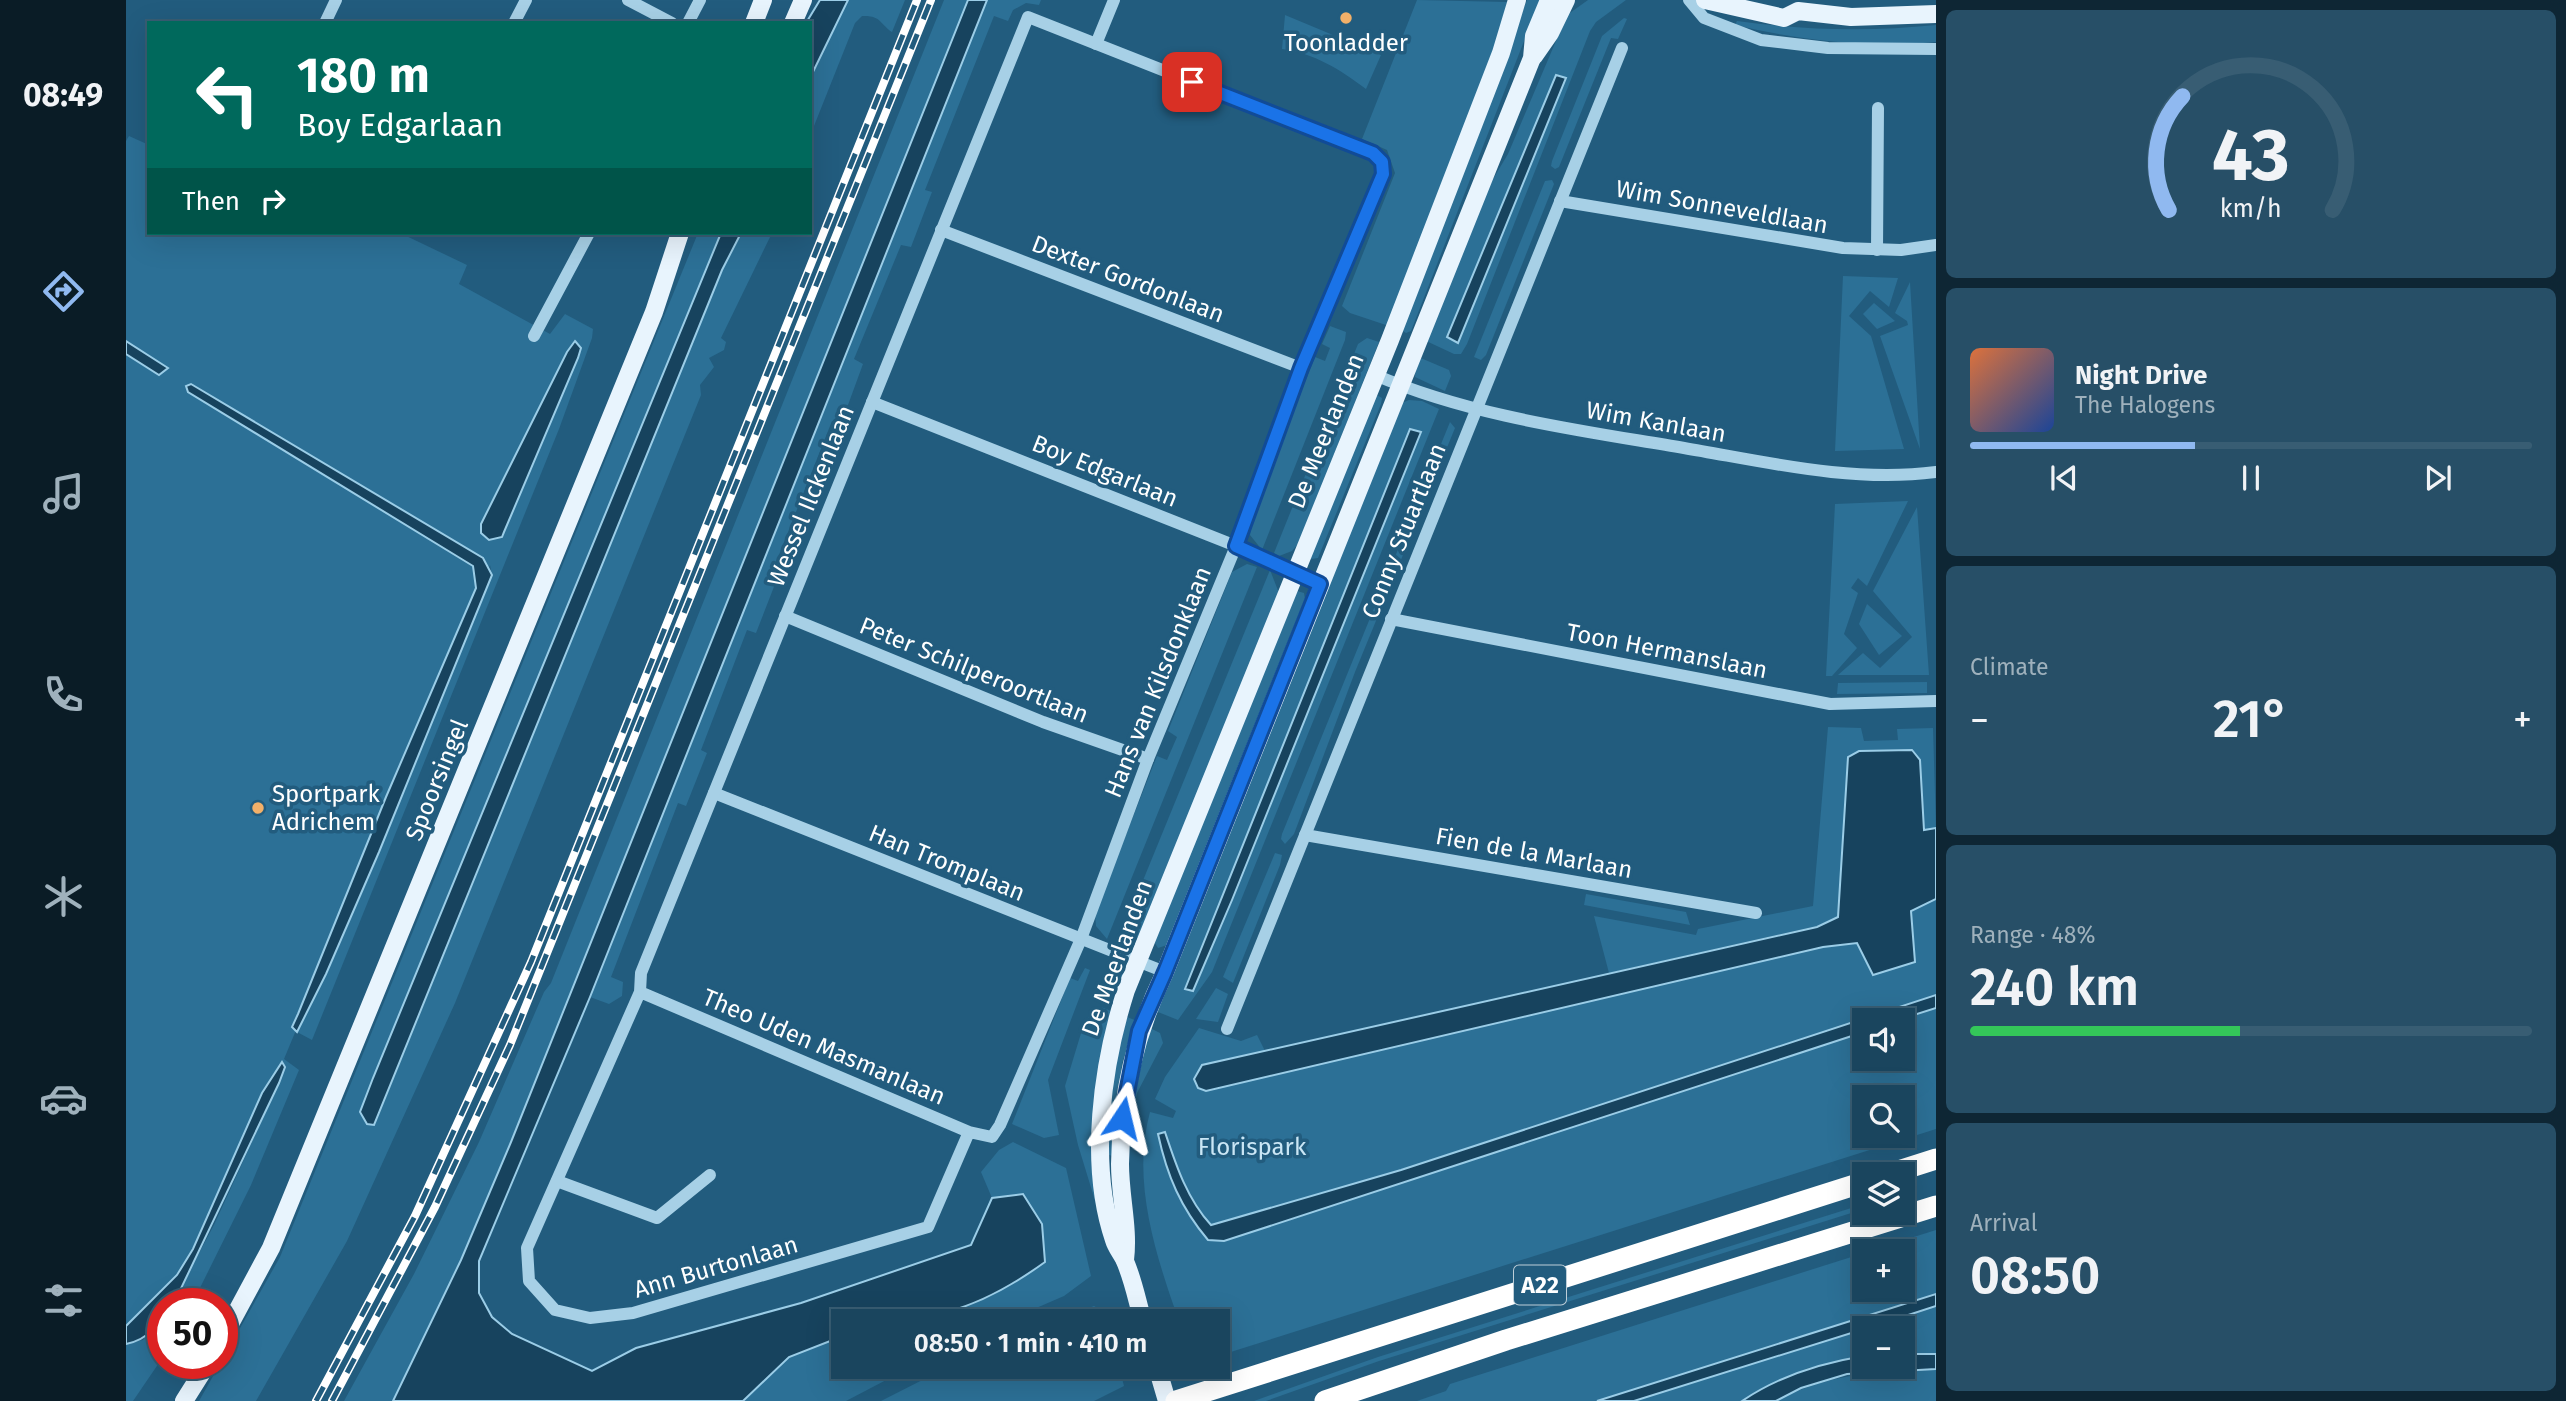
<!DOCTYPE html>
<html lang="en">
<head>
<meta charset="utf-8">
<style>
	body { margin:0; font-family:"Fira Sans",sans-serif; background:#274f67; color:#f1f3f6; height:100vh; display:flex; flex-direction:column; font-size:26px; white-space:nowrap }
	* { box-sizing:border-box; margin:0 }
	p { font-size:23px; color:#9fb1bc }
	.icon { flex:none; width:38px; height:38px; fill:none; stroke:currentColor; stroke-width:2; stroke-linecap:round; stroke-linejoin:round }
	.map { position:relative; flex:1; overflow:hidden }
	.side { display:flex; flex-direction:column; gap:10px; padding:10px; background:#0e2634; width:630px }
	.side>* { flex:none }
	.guide { position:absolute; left:21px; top:21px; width:665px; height:214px; border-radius:0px; box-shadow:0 7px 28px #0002,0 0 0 2px #385d73; background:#00695c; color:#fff; overflow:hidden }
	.tools { position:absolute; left:1726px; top:1008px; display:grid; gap:14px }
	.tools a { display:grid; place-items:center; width:63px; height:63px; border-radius:0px; background:#1a455e; box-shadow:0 7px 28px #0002,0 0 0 2px #385d73; font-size:35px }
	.speed { position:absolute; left:21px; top:1288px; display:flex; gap:14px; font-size:35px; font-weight:700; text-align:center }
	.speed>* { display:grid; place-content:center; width:91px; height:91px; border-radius:50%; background:#1a455e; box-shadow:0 7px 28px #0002,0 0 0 2px #385d73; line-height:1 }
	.speed .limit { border:10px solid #d22; background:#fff; color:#111 }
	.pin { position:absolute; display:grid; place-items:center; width:60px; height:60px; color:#fff; margin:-30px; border-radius:14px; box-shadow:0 4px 10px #0006 }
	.me { position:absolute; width:77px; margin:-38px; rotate:10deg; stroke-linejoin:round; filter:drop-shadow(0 0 5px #0008) }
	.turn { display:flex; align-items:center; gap:24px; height:147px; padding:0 35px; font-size:32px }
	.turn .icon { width:91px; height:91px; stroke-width:2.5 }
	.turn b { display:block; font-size:49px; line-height:60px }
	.then { display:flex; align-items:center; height:66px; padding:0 35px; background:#0003; gap:14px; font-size:26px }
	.big { font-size:52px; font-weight:600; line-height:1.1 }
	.side .card { flex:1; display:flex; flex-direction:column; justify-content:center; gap:10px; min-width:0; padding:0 24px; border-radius:10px; background:#274f67 }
	.side .dial { align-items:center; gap:0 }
	.dial svg { height:182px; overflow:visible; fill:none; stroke:#385d73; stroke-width:7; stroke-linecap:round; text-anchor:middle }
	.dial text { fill:#f1f3f6; stroke:none }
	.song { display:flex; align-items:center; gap:21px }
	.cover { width:84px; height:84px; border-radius:10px; background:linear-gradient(135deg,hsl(20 70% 55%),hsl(220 70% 35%)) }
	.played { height:7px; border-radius:4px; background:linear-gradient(90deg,#90b9f0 40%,#385d73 40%) }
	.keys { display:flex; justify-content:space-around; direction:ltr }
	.heat { display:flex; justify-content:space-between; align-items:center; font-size:38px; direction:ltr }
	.charge { height:10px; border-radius:5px; background:linear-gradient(90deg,#34c759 48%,#385d73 0) }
	.trip { position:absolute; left:705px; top:1309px; width:399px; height:70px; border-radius:0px; background:#1a455e; box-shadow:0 7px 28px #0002,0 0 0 2px #385d73; font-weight:600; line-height:70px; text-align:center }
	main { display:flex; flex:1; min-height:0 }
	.menu { display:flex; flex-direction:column; width:126px; justify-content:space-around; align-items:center; background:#0a1c26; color:#9fb1bc }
	.menu .icon { width:49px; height:49px }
	.menu .current { color:#90b9f0 }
	.menu b { font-size:32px; color:#f1f3f6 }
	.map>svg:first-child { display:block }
	.green { fill:#2c7096; fill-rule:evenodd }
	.water { fill:#17435e; stroke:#9bcde7; stroke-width:2 }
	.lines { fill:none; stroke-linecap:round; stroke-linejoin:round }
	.minor { stroke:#a7d0e6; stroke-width:12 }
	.major { stroke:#e8f4fd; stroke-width:18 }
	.highway { stroke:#fff; stroke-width:21 }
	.rail-casing { stroke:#fff; stroke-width:8 }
	.rail { stroke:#225c7e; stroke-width:5; stroke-dasharray:16; stroke-linecap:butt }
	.route-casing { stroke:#114b97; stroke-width:18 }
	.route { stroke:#1a73e8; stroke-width:12 }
	.poi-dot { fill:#f2b069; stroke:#225c7e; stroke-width:2.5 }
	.labels { text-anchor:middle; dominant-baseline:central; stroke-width:7; stroke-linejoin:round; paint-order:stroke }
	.shield { fill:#225c7e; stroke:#bdced8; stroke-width:2 }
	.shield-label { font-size:23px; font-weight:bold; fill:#fff }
	.poi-label { font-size:24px; fill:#fff; stroke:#225c7e }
	.street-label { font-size:24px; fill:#fff; stroke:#225c7e }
	.park-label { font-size:24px; fill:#cae6f5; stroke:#225c7e }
</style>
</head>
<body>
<main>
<nav class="menu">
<b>08:49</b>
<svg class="icon current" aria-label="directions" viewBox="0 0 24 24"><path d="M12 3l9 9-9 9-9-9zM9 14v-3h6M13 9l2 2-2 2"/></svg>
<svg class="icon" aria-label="music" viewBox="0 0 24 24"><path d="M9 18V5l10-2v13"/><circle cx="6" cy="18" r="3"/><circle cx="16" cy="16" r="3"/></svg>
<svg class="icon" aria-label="phone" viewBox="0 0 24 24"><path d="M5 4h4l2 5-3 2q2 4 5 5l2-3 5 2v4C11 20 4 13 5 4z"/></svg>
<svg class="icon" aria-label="climate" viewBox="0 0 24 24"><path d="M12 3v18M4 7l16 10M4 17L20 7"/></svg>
<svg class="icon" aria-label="car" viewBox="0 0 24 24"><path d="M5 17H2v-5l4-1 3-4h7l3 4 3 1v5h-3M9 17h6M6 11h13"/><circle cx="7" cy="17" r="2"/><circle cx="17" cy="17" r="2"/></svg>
<svg class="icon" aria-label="filters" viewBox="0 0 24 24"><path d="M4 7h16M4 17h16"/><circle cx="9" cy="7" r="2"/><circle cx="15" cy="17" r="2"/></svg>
</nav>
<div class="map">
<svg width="1810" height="1401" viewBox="0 0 1810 1401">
	<rect width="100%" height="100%" fill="#225c7e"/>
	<!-- green -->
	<g class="green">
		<path d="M722 0H779L766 32C754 24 755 15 736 16L729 23 684 136V78Z"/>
		<path d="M818 0H842L385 1142 335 1260 267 1401H218L288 1274 353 1142 418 992 425 983Z"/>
		<path d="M861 0H915L913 5 900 3 887 10 882 21 868 16 799 190 806 192 785 247 775 245 728 359 737 364 715 424 706 421 645 575 651 579 630 633 621 630 575 750 581 753 560 806 552 803 485 977 497 982 496 996 483 1004 464 997Z"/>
		<path d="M1291 0 1381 2 1376 30 1263 326 1224 313 1216 306 1269 173 1261 150 1236 139Z"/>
		<path d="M1401 0H1414L1285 331 1280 333 1275 330Z"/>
		<path d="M1462 0H1500L1470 22 1464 31 1341 344 1335 354H1328L1296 339 1358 194 1382 154 1441 15ZM1430 75 1440 79 1331 342 1321 337Z"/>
		<path d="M1159 15 1255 55 1240 89C1213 69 1190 54 1156 49Z"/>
		<path d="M1498 18 1501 19 1492 39 1485 38 1433 167 1429 169 1425 166 1426 161 1476 36Z"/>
		<path d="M1611 21C1678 30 1742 32 1810 25V42C1742 48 1676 41 1609 25Z"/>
		<path d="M3 136 23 145V233H274L341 265 333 284 424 334 439 314 467 329 466 338 433 429 186 1040 171 1032 200 974 253 852 366 575 364 565 158 1059 173 1070 125 1185 66 1304H46L88 1225 153 1083 53 1285 0 1335V141Z"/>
		<path d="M1426 180 1428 184 1360 355 1355 360 1348 357 1419 181Z"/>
		<path d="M572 233H595L247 1078 234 1112 241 1124H249L596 270 615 233H646L595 338 600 342 598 350 583 358 588 367 574 385 575 395 329 1003 221 1241 130 1401H73L154 1257Z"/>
		<path d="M1717 276 1772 278 1763 307 1744 291 1723 316 1745 336 1778 449 1709 451Z"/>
		<path d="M1784 282 1794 449 1754 336 1782 325 1781 321 1769 313Z"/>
		<path d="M1748 303 1769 321 1751 329 1737 314Z"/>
		<path d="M1204 326 1220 332 1219 340 1136 550 1124 535 1127 514 1189 357 1199 361 1204 348 1196 344Z"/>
		<path d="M1241 338 1253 342 1172 544 1166 551 1153 556 1148 553 1232 344Z"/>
		<path d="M1290 356 1323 370 1325 376 1319 391 1289 377Z"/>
		<path d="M1249 394 1256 398 1255 404 1192 558 1185 559 1184 555Z"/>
		<path d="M1283 400 1296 401 1313 409 1086 972 1052 1020 1027 1010 1269 406ZM1284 429 1295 432 1106 900 1067 991 1059 989Z"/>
		<path d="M1324 422 1329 428 1229 672 1168 834 1159 844 1155 839 1156 834Z"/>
		<path d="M1782 501 1741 586 1732 578 1725 588 1732 593 1718 634 1731 648 1706 676H1700L1709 504Z"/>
		<path d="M1791 507 1803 675H1712L1737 653 1754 668 1786 637 1747 591Z"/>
		<path d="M1121 564 1131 567 981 939 970 926 969 913 1031 756 1041 760 1051 737 1042 731 1106 572Z"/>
		<path d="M1144 570 1153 593 1015 935 1004 942 991 944Z"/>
		<path d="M1171 591 1178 593 1179 599 1041 945 1032 948 1029 943 1030 937Z"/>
		<path d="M1741 604 1776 636 1753 655 1733 624Z"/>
		<path d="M1801 682V693L1711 694 1712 683Z"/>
		<path d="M1702 727 1735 728 1738 741 1772 740 1771 729 1807 728 1810 828 1798 830 1794 760 1722 757 1712 917 1691 926 1483 973 1468 916 1570 935 1572 929 1687 906Z"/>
		<path d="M1149 853 1156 855 1154 865 1107 983 1097 977Z"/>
		<path d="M1460 894 1560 912 1564 925 1458 905Z"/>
		<path d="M1810 899V995L1275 1170 1084 1225C1062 1198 1050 1166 1039 1132L1032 1134C1041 1176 1055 1208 1082 1240L1098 1241 1738 1032V1059H1776V1020H1772L1810 1008V1129L1092 1356V1321H1053C1030 1256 1005 1181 1024 1112L1047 1118 1050 1111 1029 1099 1039 1077 1073 1028 1115 1041 1131 1035 1139 1051 1076 1065 1080 1091 1697 947 1731 943 1746 975 1785 910ZM1738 1097H1776V1136H1738Z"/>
		<path d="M988 961 998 973 992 994 978 987Z"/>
		<path d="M959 968 964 970 922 1080 933 1135 918 1138 886 1124 944 978 952 981Z"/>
		<path d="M1090 988 1102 994 1092 1022 1070 1019Z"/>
		<path d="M975 1007 985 1011C973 1062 963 1116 966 1169 967 1185 976 1202 974 1217L952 1145 939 1086 956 1030 963 1033 966 1026 960 1022 967 1009Z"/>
		<path d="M1001 1017 1011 1021 996 1063 986 1156 981 1154 983 1089Z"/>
		<path d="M1022 1027 1034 1033 1037 1043 1011 1093 1004 1132 1008 1087Z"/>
		<path d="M887 1142 940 1168 965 1276 938 1296 880 1321H780C832 1313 876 1293 919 1262L897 1195 866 1198 855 1172 873 1150Z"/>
		<path d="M1738 1204V1209L1253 1361 1140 1401H1128L1252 1357Z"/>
		<path d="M1810 1230V1294L1471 1401H1291L1320 1391 1324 1384 1738 1253V1290H1776V1251H1743Z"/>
		<path d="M968 1306 978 1312 980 1321H927Z"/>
		<path d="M1810 1306V1354H1776V1328H1740Z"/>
		<path d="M37 1316V1357L7 1401H0V1344L17 1340Z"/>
		<path d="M1738 1329V1356L1682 1368 1634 1389 1616 1401H1508Z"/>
		<path d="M717 1336 718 1367H785L720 1401H617L663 1357Z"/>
		<path d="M822 1367H993L998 1386 968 1401H755Z"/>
		<path d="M1780 1369H1810V1401H1650C1692 1379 1733 1373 1780 1369Z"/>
	</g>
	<!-- water -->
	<g class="water">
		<path d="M694 0H722L684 78V23H680Z"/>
		<path d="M842 0H861L464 997 353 1261V1293L366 1317 386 1334 466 1371 510 1348 675 1303 845 1245 866 1198 897 1194 916 1224 919 1262C847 1314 804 1321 718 1321L717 1336 663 1357 617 1401H267L335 1260 385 1142Z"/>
		<path d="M1430 75 1440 78 1332 343 1321 337Z"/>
		<path d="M595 233H615L596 270 248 1125 241 1124 234 1112 247 1078Z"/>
		<path d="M0 341 42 368 33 375 0 354Z"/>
		<path d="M449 341 455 348 452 358 378 532 376 537 363 540 355 533V524L441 352Z"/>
		<path d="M65 384 357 558 366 575 253 852 200 974 171 1032 166 1027 172 1014 260 797 350 588 347 566 62 392 60 386Z"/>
		<path d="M1284 429 1295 432 1106 900 1067 991 1059 989Z"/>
		<path d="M1786 750 1794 760 1798 830 1810 828V899L1785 911 1789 962 1747 975 1731 943 1697 947 1080 1091 1072 1088 1068 1079 1076 1065 1691 927 1712 917 1722 757 1733 751Z"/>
		<path d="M1810 995V1008L1772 1020H1738V1032L1098 1241 1082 1240C1055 1208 1041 1176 1032 1134L1039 1132C1050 1165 1061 1199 1085 1225L1275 1170Z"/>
		<path d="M156 1062 159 1067 153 1083 49 1301 37 1304C37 1325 20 1340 0 1344V1326L51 1275 67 1249 136 1093Z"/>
		<path d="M1810 1294V1306L1770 1319 1508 1401H1471Z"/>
		<path d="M1776 1354H1810V1369L1721 1374 1675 1388 1650 1401H1616C1653 1376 1694 1363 1738 1356V1367H1776Z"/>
	</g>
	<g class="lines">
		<!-- minor -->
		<g class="minor">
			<path d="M502 0 546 23"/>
			<path d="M1563 0 1578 18 1635 40 1702 48 1810 49"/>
			<path d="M199 23 210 0"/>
			<path d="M388 23 400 0"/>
			<path d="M562 23 574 0"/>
			<path d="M970 44 988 0"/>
			<path d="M1434 201 1717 248 1775 250 1810 245"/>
			<path d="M815 230 1175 368"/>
			<path d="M1751 250 1752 108"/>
			<path d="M408 336 463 233"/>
			<path d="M1249 375C1348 417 1453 430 1558 448 1641 462 1726 483 1810 472"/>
			<path d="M746 402 1110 546 1194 584"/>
			<path d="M659 616 917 722 1022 759"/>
			<path d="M1265 619 1704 704 1810 701"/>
			<path d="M588 793 1039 972"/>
			<path d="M1179 835 1630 913"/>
			<path d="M514 992 843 1132 866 1137 874 1125 955 939 1022 759 1110 546 1175 368 1257 174 1256 161 1247 153 902 17 515 973 514 992 401 1248 403 1281 429 1310 464 1318 507 1313 802 1227 843 1132"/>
			<path d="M1101 1029 1496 48"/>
			<path d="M431 1181 531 1218 584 1175"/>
		</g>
		<!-- major -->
		<g class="major">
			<path d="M1579 0 1658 18 1672 11 1725 17 1810 14"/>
			<path d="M628 23 637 0"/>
			<path d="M667 23 677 0"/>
			<path d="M1408 56 1424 33 1440 0"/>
			<path d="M999 1260C1003 1228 994 1197 994 1164 995 1095 1009 1034 1039 972L1406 58 1408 36 1423 0"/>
			<path d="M1017 1321C1011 1301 1007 1278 998 1259 995 1253 990 1247 988 1240 962 1164 976 1065 1000 990L1264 340 1375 53 1391 0"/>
			<path d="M96 1339 145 1248 528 312 554 233"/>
			<path d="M1031 1367 1041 1401"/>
			<path d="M58 1401 82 1363"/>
		</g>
		<!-- highway -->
		<g class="highway">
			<path d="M1763 1174 1810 1159"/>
			<path d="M1050 1401 1738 1182"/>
			<path d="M1199 1401 1380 1340 1810 1206"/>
		</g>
		<!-- rail casing -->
		<g class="rail-casing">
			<g id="rail">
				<path d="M190 1401 289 1216 405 962 791 0"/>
				<path d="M206 1401 309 1207 384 1045 805 0"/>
			</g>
		</g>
		<!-- rail -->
		<use href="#rail" class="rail"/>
	</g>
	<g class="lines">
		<!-- route casing -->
		<g class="route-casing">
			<path id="route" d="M996 1118 1013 1031 1039 972 1194 584 1110 546 1175 368 1257 174 1256 162 1247 153 1066 82"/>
		</g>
		<!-- route -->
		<use href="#route" class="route"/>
	</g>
	<!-- markers -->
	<g class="poi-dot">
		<circle cx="1220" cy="18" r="7"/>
		<circle cx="132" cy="808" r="7"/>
	</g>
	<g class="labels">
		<!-- shield labels -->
		<rect class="shield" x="1388" y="1265.5" width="52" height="39" rx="5"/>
		<g class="shield-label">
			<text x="1414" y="1285">A22</text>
		</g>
		<!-- poi labels -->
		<g class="poi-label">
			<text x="1220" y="43">Toonladder</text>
			<text x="146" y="794" text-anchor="start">Sportpark<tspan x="146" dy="28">Adrichem</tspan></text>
		</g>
		<!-- street labels -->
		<g class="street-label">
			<text transform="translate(1596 207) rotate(10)">Wim Sonneveldlaan</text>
			<text transform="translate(1002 279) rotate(21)">Dexter Gordonlaan</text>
			<text transform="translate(1530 422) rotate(10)">Wim Kanlaan</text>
			<text transform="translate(1200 431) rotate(-68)">De Meerlanden</text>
			<text transform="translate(979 471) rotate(22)">Boy Edgarlaan</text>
			<text transform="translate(685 496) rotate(-68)">Wessel Ilckenlaan</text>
			<text transform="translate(1278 531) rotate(-68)">Conny Stuartlaan</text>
			<text transform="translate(1541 651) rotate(11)">Toon Hermanslaan</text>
			<text transform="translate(848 670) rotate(22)">Peter Schilperoortlaan</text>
			<text transform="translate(1032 682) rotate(-68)">Hans van Kilsdonklaan</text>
			<text transform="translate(311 780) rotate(-68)">Spoorsingel</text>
			<text transform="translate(1408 853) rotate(10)">Fien de la Marlaan</text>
			<text transform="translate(821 863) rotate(22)">Han Tromplaan</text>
			<text transform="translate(991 958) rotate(-70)">De Meerlanden</text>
			<text transform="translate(698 1047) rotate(23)">Theo Uden Masmanlaan</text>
			<text transform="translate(590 1267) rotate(-16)">Ann Burtonlaan</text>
		</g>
		<!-- park labels -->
		<g class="park-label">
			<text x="1126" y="1147">Florispark</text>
		</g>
	</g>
</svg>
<div class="tools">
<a><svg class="icon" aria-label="sound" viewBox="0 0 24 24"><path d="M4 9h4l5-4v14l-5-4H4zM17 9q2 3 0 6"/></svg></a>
<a><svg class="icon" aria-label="search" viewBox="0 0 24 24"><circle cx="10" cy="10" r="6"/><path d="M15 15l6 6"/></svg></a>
<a><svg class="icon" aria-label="layers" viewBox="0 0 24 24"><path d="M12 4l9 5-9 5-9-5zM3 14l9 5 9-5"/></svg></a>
<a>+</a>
<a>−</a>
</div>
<div class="speed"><div class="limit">50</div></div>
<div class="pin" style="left:1066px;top:82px;background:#d93025"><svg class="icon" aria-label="arrive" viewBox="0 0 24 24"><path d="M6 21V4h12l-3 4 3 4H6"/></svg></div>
<svg class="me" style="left:996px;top:1118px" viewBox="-20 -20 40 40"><path d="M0-17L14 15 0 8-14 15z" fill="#1a73e8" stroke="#fff" stroke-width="4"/></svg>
<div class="trip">08:50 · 1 min · 410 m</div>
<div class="guide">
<div class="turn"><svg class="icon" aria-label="left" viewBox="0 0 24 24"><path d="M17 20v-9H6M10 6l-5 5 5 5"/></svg><div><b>180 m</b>Boy Edgarlaan</div></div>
<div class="then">Then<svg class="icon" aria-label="right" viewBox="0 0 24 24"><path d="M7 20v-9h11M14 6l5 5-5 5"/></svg></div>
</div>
</div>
<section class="side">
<div class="card dial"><svg viewBox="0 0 100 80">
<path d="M14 69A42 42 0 1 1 86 69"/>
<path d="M14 69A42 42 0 0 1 20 19" stroke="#90b9f0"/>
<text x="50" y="56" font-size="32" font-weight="700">43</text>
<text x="50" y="72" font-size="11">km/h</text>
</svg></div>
<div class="card">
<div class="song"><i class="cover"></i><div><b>Night Drive</b><p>The Halogens</p></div></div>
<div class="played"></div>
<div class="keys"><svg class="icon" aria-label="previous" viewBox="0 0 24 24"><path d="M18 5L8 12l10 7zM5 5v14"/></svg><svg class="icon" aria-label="pause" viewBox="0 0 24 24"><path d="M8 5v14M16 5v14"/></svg><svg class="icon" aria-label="next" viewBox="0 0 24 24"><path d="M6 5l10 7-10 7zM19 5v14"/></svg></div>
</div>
<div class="card"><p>Climate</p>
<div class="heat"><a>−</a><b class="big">21°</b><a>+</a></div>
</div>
<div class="card"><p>Range · 48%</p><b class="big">240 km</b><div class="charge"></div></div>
<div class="card"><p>Arrival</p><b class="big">08:50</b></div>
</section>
</main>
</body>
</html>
